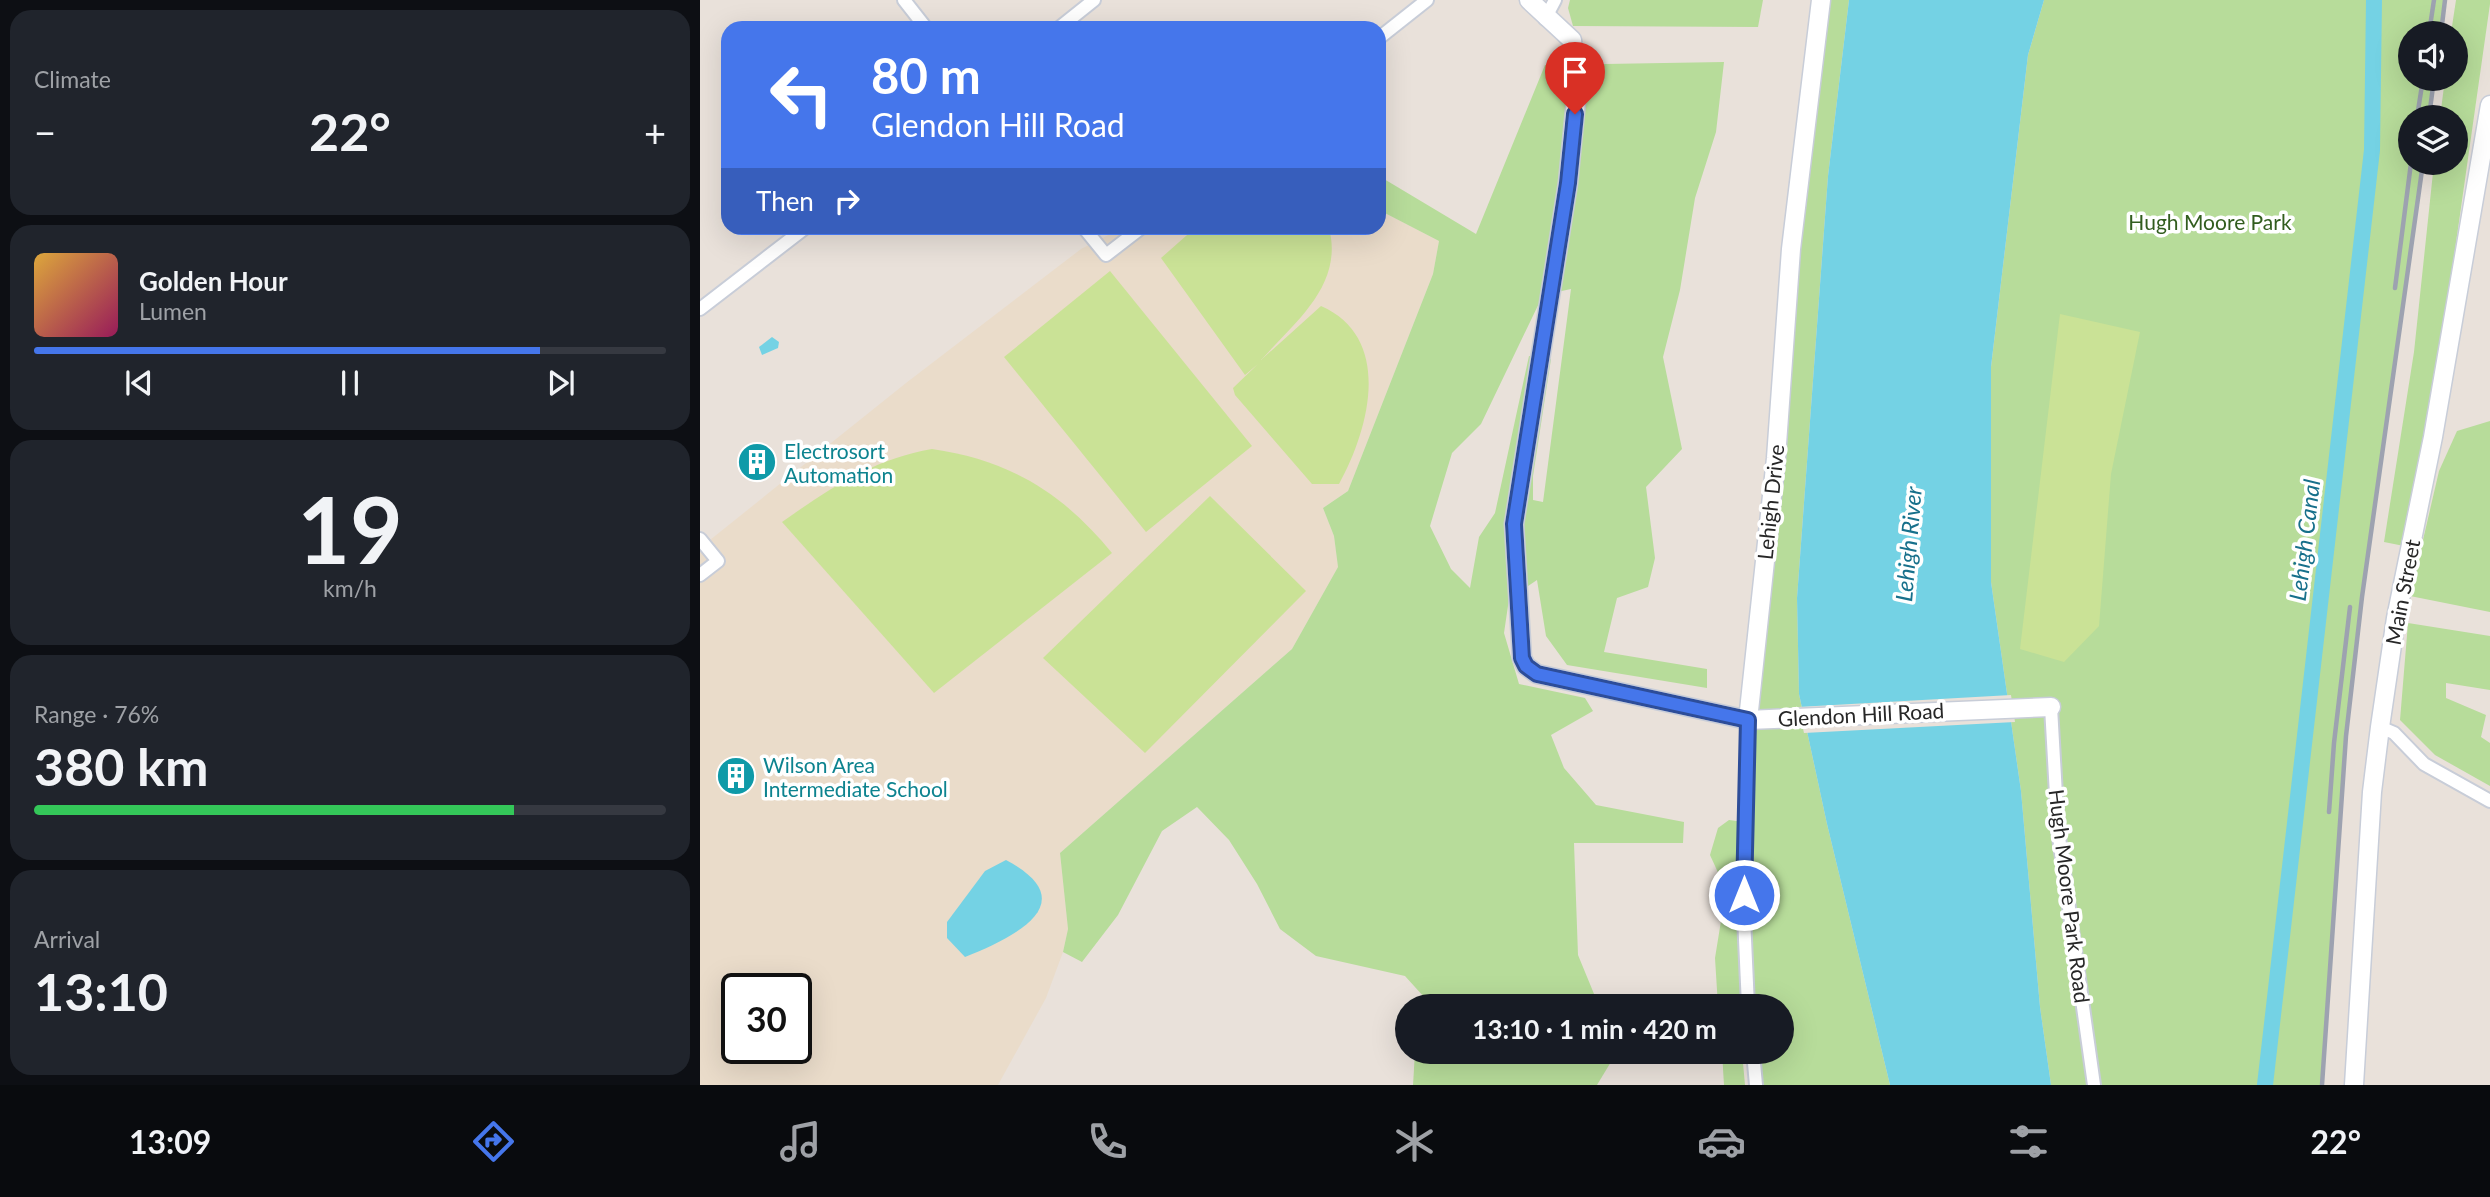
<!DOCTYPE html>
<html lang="en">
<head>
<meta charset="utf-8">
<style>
	body { margin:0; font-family:Lato,sans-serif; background:#20242c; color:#f1f3f6; height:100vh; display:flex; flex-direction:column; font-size:26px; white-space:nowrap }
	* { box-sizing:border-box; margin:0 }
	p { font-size:23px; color:#9ea1a6 }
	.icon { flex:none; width:38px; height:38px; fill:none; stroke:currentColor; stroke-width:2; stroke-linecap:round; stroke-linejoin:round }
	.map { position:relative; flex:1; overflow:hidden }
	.drawer { display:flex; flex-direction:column; gap:10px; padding:10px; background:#0d0f14; width:700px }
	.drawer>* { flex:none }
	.guide { position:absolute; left:21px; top:21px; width:665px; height:214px; border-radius:21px; box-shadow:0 7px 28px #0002; background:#4576eb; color:#fff; overflow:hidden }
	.buttons { position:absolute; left:1698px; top:21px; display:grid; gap:14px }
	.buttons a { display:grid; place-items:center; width:70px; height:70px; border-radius:50%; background:#171b24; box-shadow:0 7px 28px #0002; font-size:35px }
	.speed { position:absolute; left:21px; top:973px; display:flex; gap:14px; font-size:35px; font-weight:700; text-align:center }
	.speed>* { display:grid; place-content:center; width:91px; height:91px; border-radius:50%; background:#171b24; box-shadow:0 7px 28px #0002; line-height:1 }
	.speed .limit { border:4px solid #111; border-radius:10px; background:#fff; color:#111 }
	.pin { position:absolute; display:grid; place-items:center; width:60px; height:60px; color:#fff; margin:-72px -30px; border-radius:50% 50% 50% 0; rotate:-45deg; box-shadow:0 0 7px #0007 }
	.pin .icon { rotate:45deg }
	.me { position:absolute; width:77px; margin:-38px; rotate:0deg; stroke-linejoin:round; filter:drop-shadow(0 0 5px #0008) }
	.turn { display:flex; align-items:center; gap:24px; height:147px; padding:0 35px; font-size:32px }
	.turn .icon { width:91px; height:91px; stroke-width:2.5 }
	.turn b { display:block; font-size:49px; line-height:60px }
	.then { display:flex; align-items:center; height:66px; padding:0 35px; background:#0003; gap:14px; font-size:26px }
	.big { font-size:52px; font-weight:700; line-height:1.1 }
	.drawer .tile { flex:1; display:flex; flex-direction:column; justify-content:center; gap:10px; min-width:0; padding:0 24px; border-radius:21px; background:#20242c }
	.drawer .dial { align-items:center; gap:0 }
	.dial b { font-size:91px; line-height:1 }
	.song { display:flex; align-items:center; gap:21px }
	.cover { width:84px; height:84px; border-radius:10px; background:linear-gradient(135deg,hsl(40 70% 55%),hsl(330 70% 35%)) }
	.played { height:7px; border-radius:4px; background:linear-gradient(90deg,#4576eb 80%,#363941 80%) }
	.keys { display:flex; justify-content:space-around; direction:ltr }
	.heat { display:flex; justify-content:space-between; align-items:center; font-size:38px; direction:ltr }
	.charge { height:10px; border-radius:5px; background:linear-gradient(90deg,#34c759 76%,#363941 0) }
	.trip { position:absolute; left:695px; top:994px; width:399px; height:70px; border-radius:35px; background:#171b24; box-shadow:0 7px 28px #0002; font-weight:700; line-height:70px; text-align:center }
	.tab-bar { display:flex; height:112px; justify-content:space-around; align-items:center; background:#090b0e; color:#9ea1a6 }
	.tab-bar .icon { width:49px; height:49px }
	.tab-bar .active { color:#4576eb }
	.tab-bar b { font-size:32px; color:#f1f3f6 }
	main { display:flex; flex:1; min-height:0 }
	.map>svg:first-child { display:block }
	.education { fill:#eadcca; fill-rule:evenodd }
	.green { fill:#b7dc9a; fill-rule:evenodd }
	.pitch { fill:#cae296 }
	.water { fill:#74d2e4 }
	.pier { fill:#e9e1da }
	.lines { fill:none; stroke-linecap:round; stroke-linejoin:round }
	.canal { stroke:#74d2e4; stroke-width:16 }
	.street-casing { stroke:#c8cdd8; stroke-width:16 }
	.secondary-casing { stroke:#c8cdd8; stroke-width:21 }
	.street { stroke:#fff; stroke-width:12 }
	.secondary { stroke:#fff; stroke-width:18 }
	.rail { stroke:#9da2b0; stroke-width:4.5 }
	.route-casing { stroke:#2d4d99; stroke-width:18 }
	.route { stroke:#4576eb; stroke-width:12 }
	.labels { text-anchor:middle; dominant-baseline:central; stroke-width:7; stroke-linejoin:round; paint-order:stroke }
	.park-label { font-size:21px; fill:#325d1e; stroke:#fff }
	.culture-label { font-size:21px; fill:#0d838f; stroke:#fff; text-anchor:start }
	.street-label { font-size:21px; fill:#272727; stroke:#fff }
	.water-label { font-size:23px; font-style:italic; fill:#17708b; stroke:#fff }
</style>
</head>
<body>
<main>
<section class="drawer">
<div class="tile"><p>Climate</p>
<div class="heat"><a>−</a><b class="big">22°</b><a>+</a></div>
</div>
<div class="tile">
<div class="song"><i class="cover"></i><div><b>Golden Hour</b><p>Lumen</p></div></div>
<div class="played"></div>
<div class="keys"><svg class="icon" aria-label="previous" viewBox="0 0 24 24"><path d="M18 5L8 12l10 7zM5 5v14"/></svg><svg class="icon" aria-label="pause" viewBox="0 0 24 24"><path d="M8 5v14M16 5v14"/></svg><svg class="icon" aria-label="next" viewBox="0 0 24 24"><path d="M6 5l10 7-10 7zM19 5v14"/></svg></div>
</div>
<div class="tile dial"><b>19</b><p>km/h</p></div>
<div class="tile"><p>Range · 76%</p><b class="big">380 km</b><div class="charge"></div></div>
<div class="tile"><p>Arrival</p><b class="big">13:10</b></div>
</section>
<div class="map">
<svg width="1790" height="1085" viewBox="0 0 1790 1085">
	<rect width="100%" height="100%" fill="#e9e1da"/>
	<!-- education -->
	<path class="education" d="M679 210 739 241 733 274 648 491 623 508 634 536 638 567 592 649 360 853 368 929 363 952 346 998 298 1085H0V548L206 383 381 249 422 228H679ZM37 989H96V1048H37Z"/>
	<!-- green -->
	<g class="green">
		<path d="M870 0H1063L1058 27 873 26 868 8Z"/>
		<path d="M1121 0H1149L1128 176 1097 598 1099 694 1127 824 1190 1085H1056L1053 1052H1082V1006H1018L1015 958 1026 890 1010 855 1018 828 1029 820 1044 822Z"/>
		<path d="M1344 0H1745L1741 33H1710V79H1734L1729 117H1710V163H1723L1662 597 1646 736 1622 1085H1351L1340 1007 1321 791 1291 582V367L1328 55Z"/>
		<path d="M1756 0H1790V4L1740 355 1704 546 1684 542 1714 352 1734 163H1755V117H1740L1745 79H1755V33H1751Z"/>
		<path d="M1024 62 1016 132 995 198 980 290 963 357 982 449 946 487 955 558 948 587 917 598 904 652 1007 669V688L867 665 846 636 837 580 809 599 804 633 819 684 885 698 893 711 851 735 864 768 896 805 984 822 983 843H874L878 955 899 1006H722L724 997 705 976 616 956 580 929 557 884 529 840 497 807 462 831 418 915 382 962 363 952 368 929 360 853 592 649 638 567 634 536 623 508 648 491 733 274 739 241 679 210V176L776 234 845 65ZM871 289 843 502 833 500V476L851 359 829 356 795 513 779 537 770 588 751 569 730 526 752 453 781 424 843 295Z"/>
		<path d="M1790 421V612L1710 596 1739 471 1757 431Z"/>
		<path d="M1708 623 1790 636V690L1746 683V698L1786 715 1781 737 1790 743V786L1735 755 1700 720Z"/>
		<path d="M715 1052H917L897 1085H713Z"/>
		<path d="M1022 1052H1042L1045 1085H1024Z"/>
	</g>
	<!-- pitch -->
	<g class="pitch">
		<path d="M495 228H629C644 285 595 322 561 360L621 306C694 338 669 430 639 484H612L535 395 533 388 558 364 545 375 461 258Z"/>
		<path d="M410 271 552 446 446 532 304 357Z"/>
		<path d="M1360 314 1440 332 1411 474 1399 626 1364 662 1320 649Z"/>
		<path d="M232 449C309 460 363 493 412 553L234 693 82 522C130 488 174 459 232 449Z"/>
		<path d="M510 496 606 591 445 753 343 658Z"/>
	</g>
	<!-- water -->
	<g class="water">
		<path d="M1149 0H1344L1328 55 1291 367V582L1321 791 1340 1007 1351 1085H1190L1127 824 1099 694 1097 598 1128 176Z"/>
		<path d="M72 337 79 342 78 348 62 355 59 347Z"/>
		<path d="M306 860C386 903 314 937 265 957L247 938V922L285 871Z"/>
	</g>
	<!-- pier -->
	<path class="pier" d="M1311 695 1315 722 1104 733 1098 707Z"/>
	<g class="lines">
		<!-- canal -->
		<path class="canal" d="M1565 1085 1672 150 1674 0"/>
		<!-- street casing -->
		<g class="street-casing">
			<g id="street">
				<path d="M204 0 226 28"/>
				<path d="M845 19 855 0"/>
				<path d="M359 28 394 0"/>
				<path d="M679 38 727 0"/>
				<path d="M384 228 406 255 441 228"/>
				<path d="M0 309 105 228"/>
				<path d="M0 539 18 561 0 575"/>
				<path d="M1351 707 1358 830 1394 1085"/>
				<path d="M1048 720 1044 917 1048 1006"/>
				<path d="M1680 727 1694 733 1724 764 1790 801"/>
				<path d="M1053 1052 1056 1085"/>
			</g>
		</g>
		<!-- secondary casing -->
		<g class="secondary-casing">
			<g id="secondary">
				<path d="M829 0 872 40 877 91 868 183 814 524 822 658 826 666 837 674 1048 720 1351 707"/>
				<path d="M1048 720 1076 458 1091 249 1121 0"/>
				<path d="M1654 1085 1672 792 1680 727 1696 618 1733 437 1790 105"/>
			</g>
		</g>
		<!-- street -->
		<use href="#street" class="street"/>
		<!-- secondary -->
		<use href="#secondary" class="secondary"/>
		<!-- rail -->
		<g class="rail">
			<path d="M1729 33 1734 0"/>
			<path d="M1741 33 1745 0"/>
			<path d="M1717 117 1723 79"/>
			<path d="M1729 117 1734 79"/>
			<path d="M1695 288 1711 163"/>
			<path d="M1629 812 1634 743 1650 607"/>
			<path d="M1622 1085 1646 736 1662 597 1723 163"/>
		</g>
	</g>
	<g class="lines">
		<!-- route casing -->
		<g class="route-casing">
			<path id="route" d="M875 114 868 183 814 524 822 658 826 666 837 674 1048 720 1044 895"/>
		</g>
		<!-- route -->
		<use href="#route" class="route"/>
	</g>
	<!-- icons -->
	<defs>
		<g id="building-disc" transform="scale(2.0125)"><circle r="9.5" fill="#0f9aa8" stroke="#fff"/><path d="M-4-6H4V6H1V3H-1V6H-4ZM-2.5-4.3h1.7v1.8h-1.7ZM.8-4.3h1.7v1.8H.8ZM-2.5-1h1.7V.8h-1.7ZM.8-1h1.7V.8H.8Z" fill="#fff"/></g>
	</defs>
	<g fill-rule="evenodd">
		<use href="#building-disc" x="57" y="462"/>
		<use href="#building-disc" x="36" y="776"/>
	</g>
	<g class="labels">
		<!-- park labels -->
		<g class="park-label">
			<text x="1510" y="221">Hugh Moore Park</text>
		</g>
		<!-- culture labels -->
		<g class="culture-label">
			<text x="84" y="450">Electrosort<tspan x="84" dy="24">Automation</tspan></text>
			<text x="63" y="764">Wilson Area<tspan x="63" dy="24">Intermediate School</tspan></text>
		</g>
		<!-- street labels -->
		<g class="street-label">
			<text transform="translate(1070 502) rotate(-84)">Lehigh Drive</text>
			<text transform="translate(1702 592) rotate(-79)">Main Street</text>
			<text transform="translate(1161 714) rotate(-3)">Glendon Hill Road</text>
			<text transform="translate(1370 896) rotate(83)">Hugh Moore Park Road</text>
		</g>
		<!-- water labels -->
		<g class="water-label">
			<text transform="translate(1604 540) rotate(-83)">Lehigh Canal</text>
			<text transform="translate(1208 544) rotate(-85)">Lehigh River</text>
		</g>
	</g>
</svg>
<div class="buttons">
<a><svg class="icon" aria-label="sound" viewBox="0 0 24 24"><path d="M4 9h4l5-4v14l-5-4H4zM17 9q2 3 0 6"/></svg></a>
<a><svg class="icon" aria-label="layers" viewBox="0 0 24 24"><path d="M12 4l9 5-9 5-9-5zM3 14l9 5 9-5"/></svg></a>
</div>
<div class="speed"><div class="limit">30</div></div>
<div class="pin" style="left:875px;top:114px;background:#d93025"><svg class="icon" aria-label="arrive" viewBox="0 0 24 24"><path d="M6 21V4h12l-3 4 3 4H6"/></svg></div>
<svg class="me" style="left:1044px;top:895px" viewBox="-20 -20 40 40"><circle r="17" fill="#4576eb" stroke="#fff" stroke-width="3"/><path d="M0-11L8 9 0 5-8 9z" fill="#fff"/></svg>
<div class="trip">13:10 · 1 min · 420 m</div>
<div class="guide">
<div class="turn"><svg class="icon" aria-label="left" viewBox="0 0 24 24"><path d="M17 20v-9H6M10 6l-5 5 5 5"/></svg><div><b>80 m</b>Glendon Hill Road</div></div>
<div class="then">Then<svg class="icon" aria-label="right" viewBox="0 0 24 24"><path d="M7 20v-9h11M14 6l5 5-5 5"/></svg></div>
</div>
</div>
</main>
<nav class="tab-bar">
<b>13:09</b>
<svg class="icon active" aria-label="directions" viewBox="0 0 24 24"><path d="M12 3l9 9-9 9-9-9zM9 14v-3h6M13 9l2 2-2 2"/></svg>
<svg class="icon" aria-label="music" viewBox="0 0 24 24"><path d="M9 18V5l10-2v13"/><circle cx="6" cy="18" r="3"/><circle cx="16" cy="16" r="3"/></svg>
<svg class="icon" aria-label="phone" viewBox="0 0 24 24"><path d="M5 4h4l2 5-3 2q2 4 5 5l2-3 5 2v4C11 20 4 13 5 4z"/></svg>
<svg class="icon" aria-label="climate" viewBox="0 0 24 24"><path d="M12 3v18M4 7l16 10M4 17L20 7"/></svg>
<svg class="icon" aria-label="car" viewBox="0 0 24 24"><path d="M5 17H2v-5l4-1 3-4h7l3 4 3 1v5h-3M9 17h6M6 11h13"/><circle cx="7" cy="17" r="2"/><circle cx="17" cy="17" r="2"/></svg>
<svg class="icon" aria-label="filters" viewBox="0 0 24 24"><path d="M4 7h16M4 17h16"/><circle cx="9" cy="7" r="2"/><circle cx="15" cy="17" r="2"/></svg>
<b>22°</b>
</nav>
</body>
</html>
